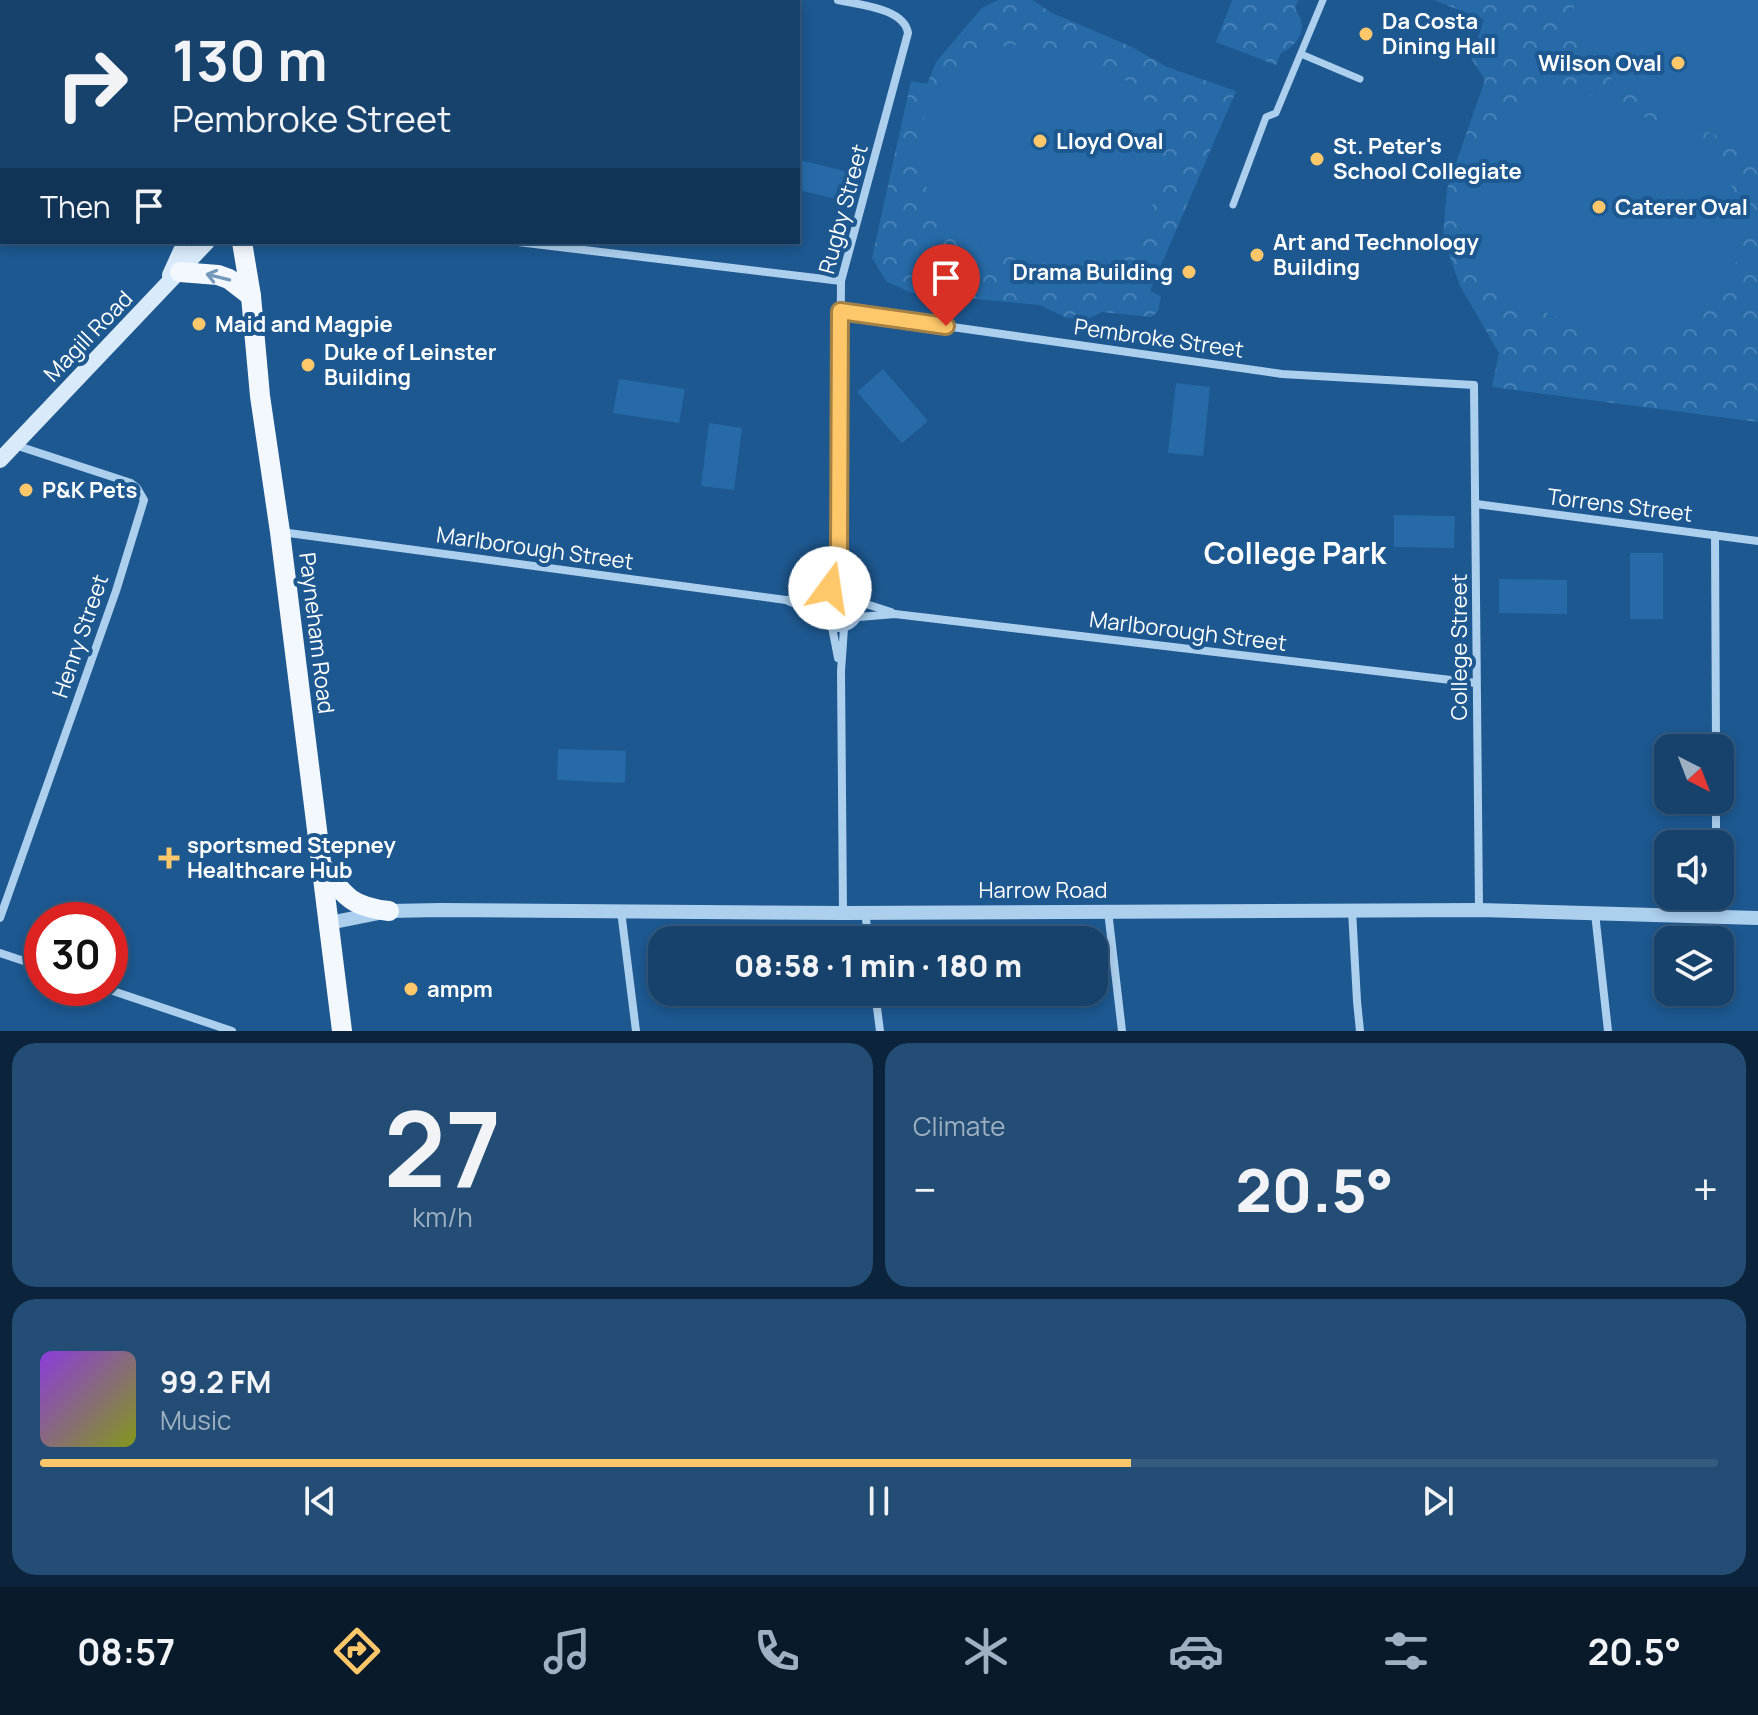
<!DOCTYPE html>
<html lang="en">
<head>
<meta charset="utf-8">
<style>
	body { margin:0; font-family:Manrope,sans-serif; background:#234d74; color:#f1f3f6; height:100vh; display:flex; flex-direction:column; font-size:30px; white-space:nowrap }
	* { box-sizing:border-box; margin:0 }
	p { font-size:26px; color:#9eb0c2 }
	.icon { flex:none; width:44px; height:44px; fill:none; stroke:currentColor; stroke-width:2; stroke-linecap:round; stroke-linejoin:round }
	.map { position:relative; height:1031px; overflow:hidden }
	.sheet { display:flex; flex-direction:column; gap:12px; padding:12px; background:#0c243b; flex:1 }
	.sheet>* { flex:none }
	.guide { position:absolute; left:0px; top:0px; width:800px; height:244px; box-shadow:0 4px 12px #0003,0 0 0 2px #355b7f; background:#16426c; color:#f1f3f6; overflow:hidden }
	.needle { width:52px; rotate:138deg }
	.fabs { position:absolute; left:1654px; top:734px; display:grid; gap:16px }
	.fabs a { display:grid; place-items:center; width:80px; height:80px; border-radius:16px; background:#16426c; box-shadow:0 4px 12px #0003,0 0 0 2px #355b7f; font-size:40px }
	.speed { position:absolute; left:24px; top:902px; display:flex; gap:16px; font-size:40px; font-weight:700; text-align:center }
	.speed>* { display:grid; place-content:center; width:104px; height:104px; border-radius:50%; background:#16426c; box-shadow:0 4px 12px #0003,0 0 0 2px #355b7f; line-height:1 }
	.speed .limit { border:12px solid #d22; background:#fff; color:#111 }
	.pin { position:absolute; display:grid; place-items:center; width:68px; height:68px; color:#fff; margin:-82px -34px; border-radius:50% 50% 50% 0; rotate:-45deg; box-shadow:0 0 8px #0007 }
	.pin .icon { rotate:45deg }
	.me { position:absolute; width:88px; margin:-44px; rotate:14deg; stroke-linejoin:round; filter:drop-shadow(0 0 6px #0008) }
	.turn { display:flex; align-items:center; gap:28px; height:168px; padding:0 40px; font-size:36px }
	.turn .icon { width:104px; height:104px; stroke-width:2.5 }
	.turn b { display:block; font-size:56px; line-height:68px }
	.then { display:flex; align-items:center; height:76px; padding:0 40px; background:#0003; gap:16px; font-size:30px }
	.big { font-size:60px; font-weight:800; line-height:1.1 }
	.sheet .tile { flex:1; display:flex; flex-direction:column; justify-content:center; gap:12px; min-width:0; padding:0 28px; border-radius:24px; background:#234d74 }
	.sheet .dial { align-items:center; gap:0 }
	.dial b { font-size:104px; line-height:1 }
	.song { display:flex; align-items:center; gap:24px }
	.cover { width:96px; height:96px; border-radius:12px; background:linear-gradient(135deg,hsl(270 70% 55%),hsl(70 70% 35%)) }
	.played { height:8px; border-radius:4px; background:linear-gradient(90deg,#fdc76a 65%,#355b7f 65%) }
	.keys { display:flex; justify-content:space-around; direction:ltr }
	.heat { display:flex; justify-content:space-between; align-items:center; font-size:44px; direction:ltr }
	.sheet .tiles { flex:1; display:grid; gap:12px; grid-template-columns:1fr 1fr }
	.tile:last-child { grid-column:span 2 }
	.trip { position:absolute; left:648px; top:926px; width:460px; height:80px; border-radius:24px; background:#16426c; box-shadow:0 4px 12px #0003,0 0 0 2px #355b7f; font-weight:800; line-height:80px; text-align:center }
	.dock { display:flex; height:128px; justify-content:space-around; align-items:center; background:#091a2b; color:#9eb0c2 }
	.dock .icon { width:56px; height:56px }
	.dock .selected { color:#fdc76a }
	.dock b { font-size:36px; color:#f1f3f6 }
	.map>svg:first-child { display:block }
	.park { fill:url(#park-crowns) }
	.pitch { fill:#266ba8 }
	.lines { fill:none; stroke-linecap:round; stroke-linejoin:round }
	.pedestrian { stroke:#accfee; stroke-width:7 }
	.minor { stroke:#accfee; stroke-width:8 }
	.tertiary { stroke:#accfee; stroke-width:14 }
	.secondary { stroke:#d9eafa; stroke-width:16 }
	.primary { stroke:#f3f8ff; stroke-width:20 }
	.oneway { stroke:#7398bc }
	.route-casing { stroke:#a48145; stroke-width:20 }
	.route { stroke:#fdc76a; stroke-width:14 }
	.poi-dot { fill:#fdc76a; stroke:#1d5890; stroke-width:3 }
	.labels { text-anchor:middle; dominant-baseline:central; stroke-width:8; stroke-linejoin:round; paint-order:stroke }
	.poi-label { font-size:22px; font-weight:bold; fill:#fff; stroke:#1d5890; text-anchor:start }
	.street-label { font-size:22px; fill:#fff; stroke:#1d5890 }
	.district-label { font-size:30px; font-weight:bold; fill:#fff; stroke:#1d5890 }
</style>
</head>
<body>
<div class="map">
<svg width="1758" height="1031" viewBox="0 0 1758 1031">
	<defs>
		<pattern id="park-crowns" width="20" height="18" patternUnits="userSpaceOnUse" patternTransform="scale(2)"><rect width="20" height="18" fill="#266ba8"/><path d="M2 6a3 3 0 1 1 6 0M12 15a3 3 0 1 1 6 0" fill="none" stroke="#4781b5"/></pattern>
	</defs>
	<rect width="100%" height="100%" fill="#1d5890"/>
	<!-- park -->
	<g class="park">
		<path d="M998 0H1033L1050 12 1132 47 1167 67 1236 91 1150 291 1161 296 1158 312 1151 317 1102 312 1084 321 1065 317 1039 305 912 293 887 282 872 258 911 81 927 84 936 62 982 8Z"/>
		<path d="M1232 0H1298L1295 8C1297 13 1300 16 1301 21 1305 35 1293 48 1281 53L1276 65 1216 42Z"/>
		<path d="M1434 0H1758V422L1492 387 1499 353 1460 286 1443 237 1447 189 1485 80 1471 58 1484 20Z"/>
	</g>
	<!-- pitch -->
	<g class="pitch">
		<path d="M1572 0H1758V140L1730 141 1665 114 1615 83 1582 42Z"/>
		<path d="M1029 44C1055 52 1098 61 1120 76 1136 87 1151 106 1157 123 1159 129 1159 136 1160 141 1165 180 1154 226 1118 248 1081 270 1055 269 1015 256 992 248 967 242 950 225 906 181 911 101 960 64 981 48 1005 46 1029 44Z"/>
		<path d="M1555 90 1600 97 1675 131 1707 151 1730 180 1742 220 1737 260 1726 285 1705 313 1679 332 1638 345 1599 338 1511 296 1484 276 1464 244 1459 195 1475 144 1511 107Z"/>
		<path d="M800 160 860 175 853 203 798 190V169Z"/>
		<path d="M883 369 928 421 902 443 857 392Z"/>
		<path d="M619 379 685 389 679 423 613 413Z"/>
		<path d="M1176 383 1210 387 1203 456 1168 453Z"/>
		<path d="M709 423 742 428 734 490 701 486Z"/>
		<path d="M1394 515 1455 516 1454 548 1394 547Z"/>
		<rect x="1630" y="553" width="33" height="66"/>
		<path d="M1499 579 1567 580V614L1499 613Z"/>
		<path d="M558 749 626 751 625 783 557 780Z"/>
	</g>
	<g class="lines">
		<!-- pedestrian -->
		<g class="pedestrian">
			<path d="M1301 54 1360 79"/>
			<path d="M1233 205 1266 117 1276 113 1323 0"/>
		</g>
		<!-- minor -->
		<g class="minor">
			<path d="M40 2V0"/>
			<path d="M0 118 2 116"/>
			<path d="M518 242 841 281"/>
			<path d="M840 311 1282 374 1474 385 1479 910"/>
			<path d="M1476 504 1758 541"/>
			<path d="M281 532 786 600 819 614"/>
			<path d="M1715 535 1716 748"/>
			<path d="M840 556 847 587"/>
			<circle cx="839" cy="607" r="21"/>
			<path d="M833 587 839 551 841 281 908 33C904 8 859 5 838 0"/>
			<path d="M787 600 823 593"/>
			<path d="M860 602 891 612"/>
			<path d="M859 617 895 614 1476 683"/>
			<path d="M832 627 838 658"/>
			<path d="M1716 800V844"/>
			<path d="M1716 896V916"/>
			<path d="M1352 910 1357 1001 1360 1031"/>
			<path d="M621 911 636 1031"/>
			<path d="M1108 911 1122 1031"/>
			<path d="M843 913 841 671 844 628"/>
			<path d="M865 913 869 940"/>
			<path d="M1595 913 1608 1031"/>
			<path d="M0 918 116 591 144 500 137 488 131 483 15 445"/>
			<path d="M0 953 42 967"/>
			<path d="M104 988 232 1031"/>
			<path d="M875 992 880 1031"/>
		</g>
		<!-- tertiary -->
		<path class="tertiary" d="M329 923 389 911 440 910 843 913 1479 910 1758 918"/>
		<!-- secondary -->
		<g class="secondary">
			<path d="M18 0 20 2"/>
			<path d="M0 6 2 8"/>
			<path d="M170 275 185 242"/>
			<path d="M0 460 207 242"/>
		</g>
		<!-- primary -->
		<g class="primary">
			<path d="M302 2V0"/>
			<path d="M242 242 251 296 260 396 280 532 342 1031"/>
			<path d="M180 272 218 275 229 279 251 296"/>
			<path d="M324 868C345 897 352 907 389 911"/>
		</g>
	</g>
	<!-- one-way arrows -->
	<defs><path id="oneway-shaft" d="M-6 0H5M1.5-3L5.5 0L1.5 3" fill="none" stroke-width="1.6" stroke-linecap="round" stroke-linejoin="round" transform="scale(2)"/></defs>
	<use class="oneway" href="#oneway-shaft" transform="translate(218 277) rotate(-166)"/>
	<g class="lines">
		<!-- route casing -->
		<g class="route-casing">
			<path id="route" d="M830 588 833 587 839 551 840 311 946 326"/>
		</g>
		<!-- route -->
		<use href="#route" class="route"/>
	</g>
	<!-- markers -->
	<g class="poi-dot">
		<circle cx="1366" cy="34" r="8"/>
		<circle cx="1678" cy="63" r="8"/>
		<circle cx="1040" cy="141" r="8"/>
		<circle cx="1317" cy="159" r="8"/>
		<circle cx="1599" cy="207" r="8"/>
		<circle cx="1257" cy="255" r="8"/>
		<circle cx="1189" cy="272" r="8"/>
		<circle cx="199" cy="324" r="8"/>
		<circle cx="308" cy="365" r="8"/>
		<circle cx="26" cy="490" r="8"/>
		<path d="M165 846h8v8h8v8h-8v8h-8v-8h-8v-8h8z"/>
		<circle cx="411" cy="989" r="8"/>
	</g>
	<g class="labels">
		<!-- poi labels -->
		<g class="poi-label">
			<text x="1382" y="21">Da Costa<tspan x="1382" dy="25">Dining Hall</tspan></text>
			<text x="1662" y="63" text-anchor="end">Wilson Oval</text>
			<text x="1056" y="141">Lloyd Oval</text>
			<text x="1333" y="146">St. Peter's<tspan x="1333" dy="25">School Collegiate</tspan></text>
			<text x="1615" y="207">Caterer Oval</text>
			<text x="1273" y="242">Art and Technology<tspan x="1273" dy="25">Building</tspan></text>
			<text x="1173" y="272" text-anchor="end">Drama Building</text>
			<text x="215" y="324">Maid and Magpie</text>
			<text x="324" y="352">Duke of Leinster<tspan x="324" dy="25">Building</tspan></text>
			<text x="42" y="490">P&amp;K Pets</text>
			<text x="187" y="845">sportsmed Stepney<tspan x="187" dy="25">Healthcare Hub</tspan></text>
			<text x="427" y="989">ampm</text>
		</g>
		<!-- street labels -->
		<g class="street-label">
			<text transform="translate(843 209) rotate(-75)">Rugby Street</text>
			<text transform="translate(88 336) rotate(-46)">Magill Road</text>
			<text transform="translate(1159 338) rotate(8)">Pembroke Street</text>
			<text transform="translate(1620 505) rotate(7)">Torrens Street</text>
			<text transform="translate(535 548) rotate(8)">Marlborough Street</text>
			<text transform="translate(1188 631) rotate(7)">Marlborough Street</text>
			<text transform="translate(317 633) rotate(83)">Payneham Road</text>
			<text transform="translate(80 636) rotate(-71)">Henry Street</text>
			<text transform="translate(1459 647) rotate(-90)">College Street</text>
			<text x="1043" y="890">Harrow Road</text>
		</g>
		<!-- district labels -->
		<g class="district-label">
			<text x="1295" y="552">College Park</text>
		</g>
	</g>
</svg>
<div class="fabs">
<a><svg class="needle" viewBox="-14 -14 28 28"><path d="M0-13l5 13h-10z" fill="#e53935"/><path d="M0 13l5-13h-10z" fill="#9eb0c2"/></svg></a>
<a><svg class="icon" aria-label="sound" viewBox="0 0 24 24"><path d="M4 9h4l5-4v14l-5-4H4zM17 9q2 3 0 6"/></svg></a>
<a><svg class="icon" aria-label="layers" viewBox="0 0 24 24"><path d="M12 4l9 5-9 5-9-5zM3 14l9 5 9-5"/></svg></a>
</div>
<div class="speed"><div class="limit">30</div></div>
<div class="pin" style="left:946px;top:326px;background:#d93025"><svg class="icon" aria-label="arrive" viewBox="0 0 24 24"><path d="M6 21V4h12l-3 4 3 4H6"/></svg></div>
<svg class="me" style="left:830px;top:588px" viewBox="-20 -20 40 40"><circle r="19" fill="#fff"/><path d="M0-13L10 11 0 6-10 11z" fill="#fdc76a"/></svg>
<div class="trip">08:58 · 1 min · 180 m</div>
<div class="guide">
<div class="turn"><svg class="icon" aria-label="right" viewBox="0 0 24 24"><path d="M7 20v-9h11M14 6l5 5-5 5"/></svg><div><b>130 m</b>Pembroke Street</div></div>
<div class="then">Then<svg class="icon" aria-label="arrive" viewBox="0 0 24 24"><path d="M6 21V4h12l-3 4 3 4H6"/></svg></div>
</div>
</div>
<section class="sheet">
<div class="tiles">
<div class="tile dial"><b>27</b><p>km/h</p></div>
<div class="tile"><p>Climate</p>
<div class="heat"><a>−</a><b class="big">20.5°</b><a>+</a></div>
</div>
<div class="tile">
<div class="song"><i class="cover"></i><div><b>99.2 FM</b><p>Music</p></div></div>
<div class="played"></div>
<div class="keys"><svg class="icon" aria-label="previous" viewBox="0 0 24 24"><path d="M18 5L8 12l10 7zM5 5v14"/></svg><svg class="icon" aria-label="pause" viewBox="0 0 24 24"><path d="M8 5v14M16 5v14"/></svg><svg class="icon" aria-label="next" viewBox="0 0 24 24"><path d="M6 5l10 7-10 7zM19 5v14"/></svg></div>
</div>
</div>
</section>
<nav class="dock">
<b>08:57</b>
<svg class="icon selected" aria-label="directions" viewBox="0 0 24 24"><path d="M12 3l9 9-9 9-9-9zM9 14v-3h6M13 9l2 2-2 2"/></svg>
<svg class="icon" aria-label="music" viewBox="0 0 24 24"><path d="M9 18V5l10-2v13"/><circle cx="6" cy="18" r="3"/><circle cx="16" cy="16" r="3"/></svg>
<svg class="icon" aria-label="phone" viewBox="0 0 24 24"><path d="M5 4h4l2 5-3 2q2 4 5 5l2-3 5 2v4C11 20 4 13 5 4z"/></svg>
<svg class="icon" aria-label="climate" viewBox="0 0 24 24"><path d="M12 3v18M4 7l16 10M4 17L20 7"/></svg>
<svg class="icon" aria-label="car" viewBox="0 0 24 24"><path d="M5 17H2v-5l4-1 3-4h7l3 4 3 1v5h-3M9 17h6M6 11h13"/><circle cx="7" cy="17" r="2"/><circle cx="17" cy="17" r="2"/></svg>
<svg class="icon" aria-label="filters" viewBox="0 0 24 24"><path d="M4 7h16M4 17h16"/><circle cx="9" cy="7" r="2"/><circle cx="15" cy="17" r="2"/></svg>
<b>20.5°</b>
</nav>
</body>
</html>
